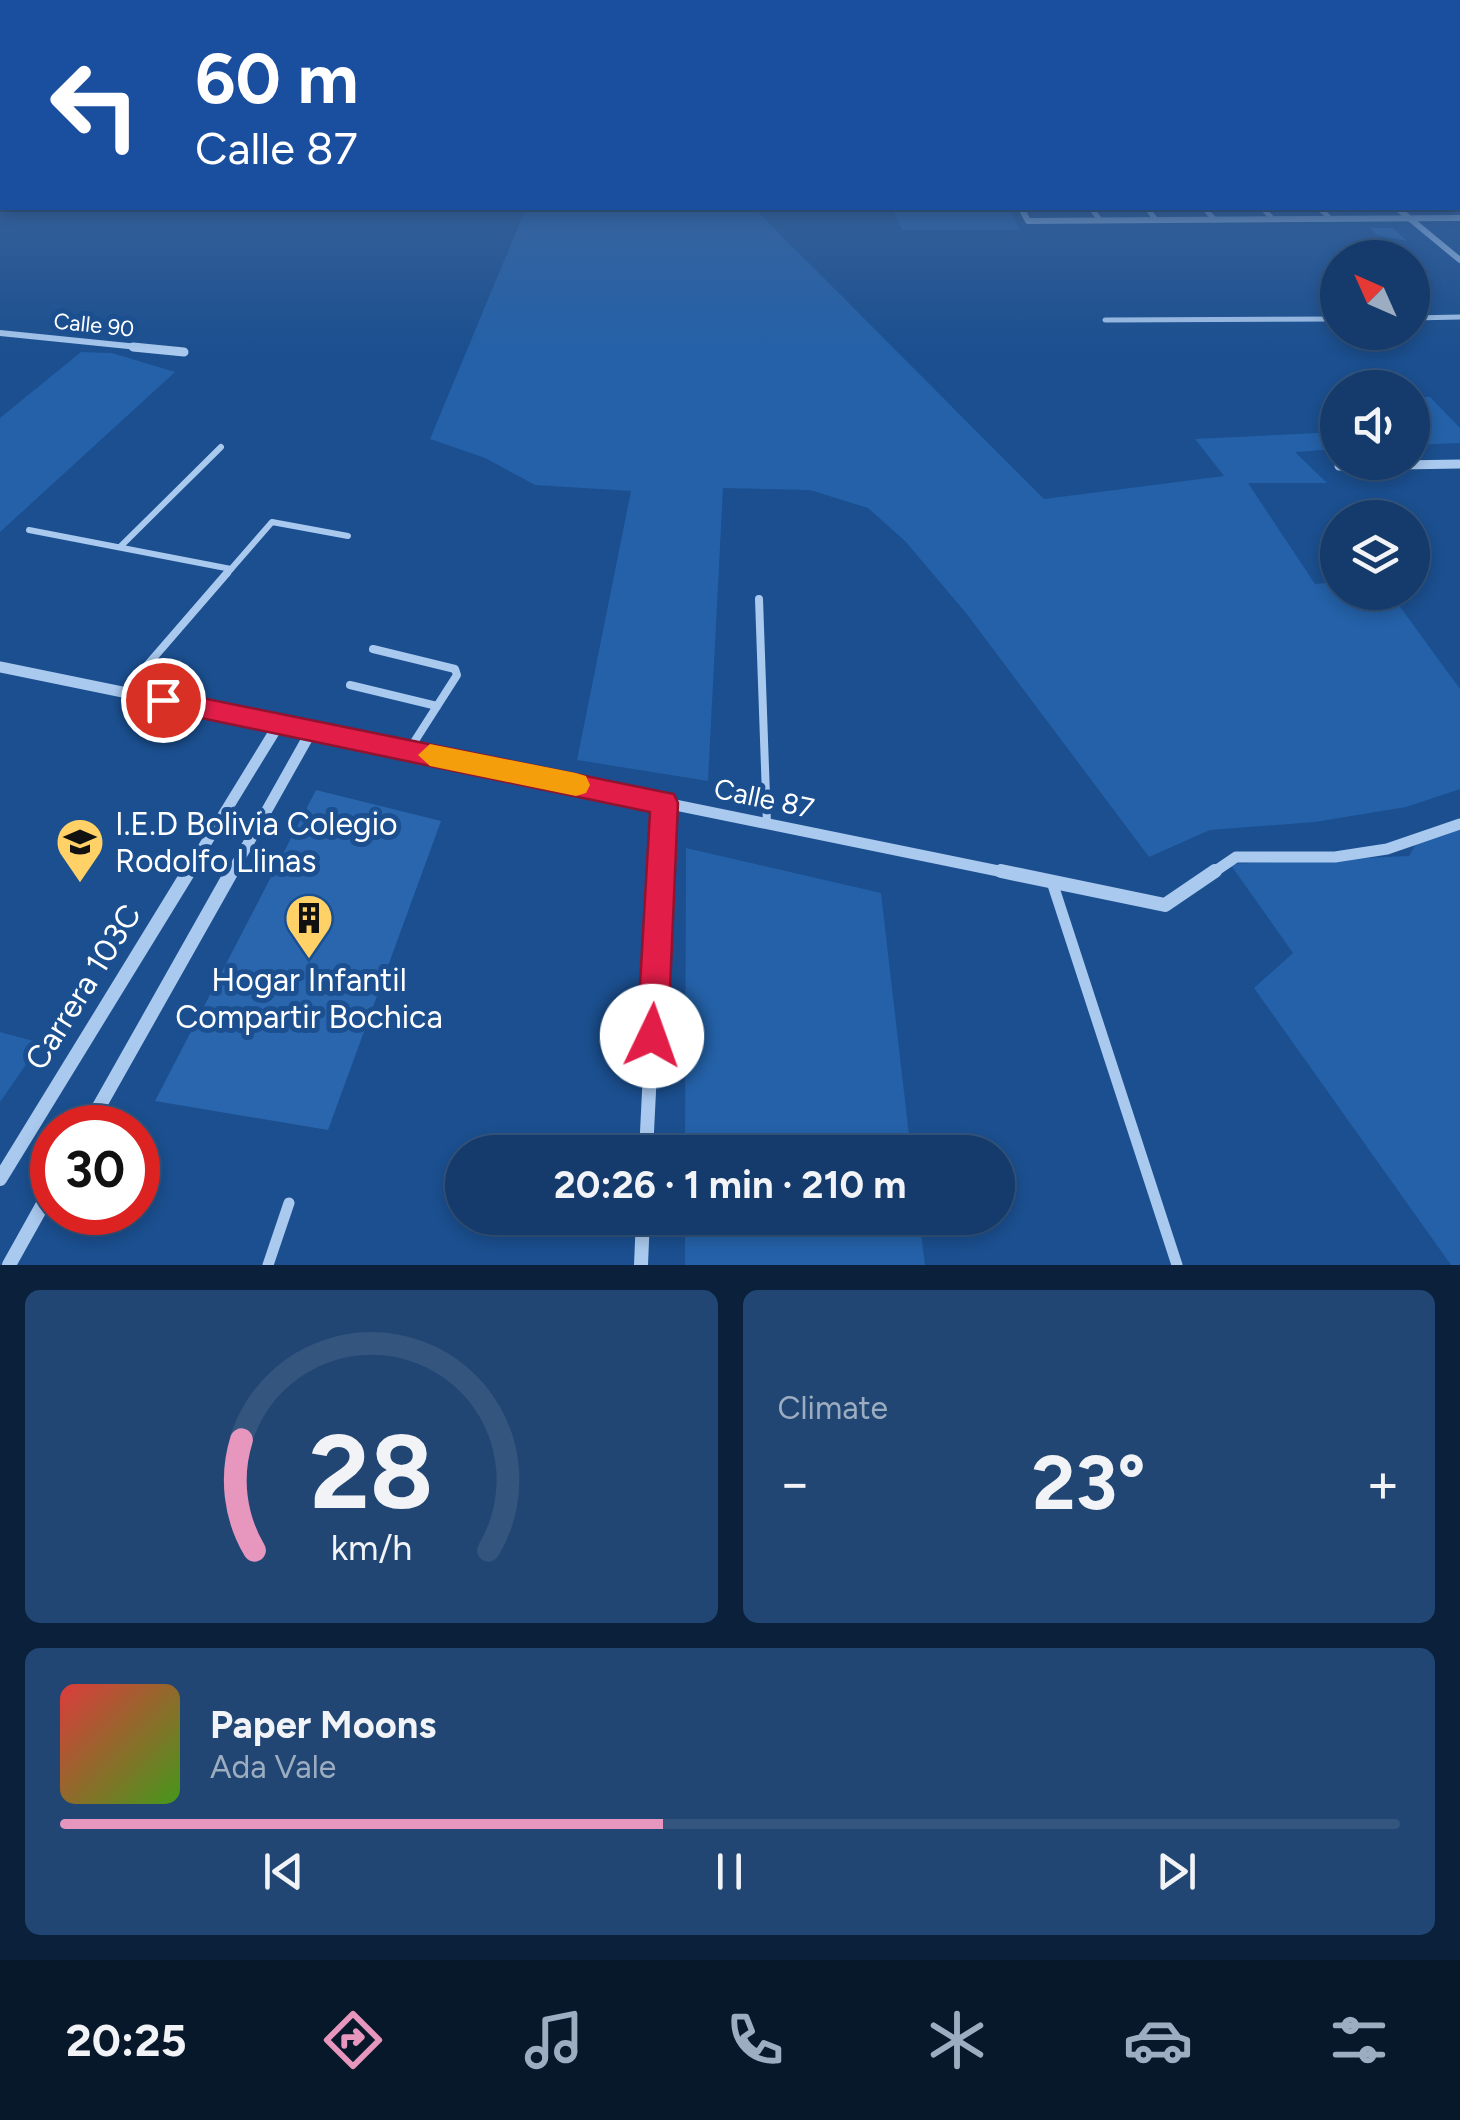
<!DOCTYPE html>
<html lang="en">
<head>
<meta charset="utf-8">
<style>
	body { margin:0; font-family:Figtree,sans-serif; background:#214673; color:#f1f3f6; height:100vh; display:flex; flex-direction:column; font-size:38px; white-space:nowrap }
	* { box-sizing:border-box; margin:0 }
	p { font-size:32px; color:#9dadc1 }
	.icon { flex:none; width:55px; height:55px; fill:none; stroke:currentColor; stroke-width:2; stroke-linecap:round; stroke-linejoin:round }
	.map { position:relative; height:1265px; overflow:hidden }
	.sheet { display:flex; flex-direction:column; gap:25px; padding:25px; background:#0b203b; flex:1 }
	.sheet>* { flex:none }
	.banner { position:absolute; left:0px; top:0px; width:1460px; height:210px; box-shadow:0 5px 15px #0003,0 0 0 2px #33557e; background:#1a4fa0; color:#fff; overflow:hidden }
	.needle { width:65px; rotate:315deg }
	.controls { position:absolute; left:1320px; top:240px; display:grid; gap:20px }
	.controls a { display:grid; place-items:center; width:110px; height:110px; border-radius:50%; background:#143b6b; box-shadow:0 5px 15px #0003,0 0 0 2px #33557e; font-size:50px }
	.speed { position:absolute; left:30px; top:1105px; display:flex; gap:20px; font-size:50px; font-weight:700; text-align:center }
	.speed>* { display:grid; place-content:center; width:130px; height:130px; border-radius:50%; background:#143b6b; box-shadow:0 5px 15px #0003,0 0 0 2px #33557e; line-height:1 }
	.speed .limit { border:15px solid #d22; background:#fff; color:#111 }
	.pin { position:absolute; display:grid; place-items:center; width:85px; height:85px; color:#fff; margin:-42px; border:5px solid #fff; border-radius:50%; box-shadow:0 2px 10px #0007 }
	.me { position:absolute; width:110px; margin:-55px; rotate:3deg; stroke-linejoin:round; filter:drop-shadow(0 0 8px #0008) }
	.turn { display:flex; align-items:center; gap:35px; height:210px; padding:0 30px; font-size:45px }
	.turn .icon { width:130px; height:130px; stroke-width:2.5 }
	.turn b { display:block; font-size:70px; line-height:85px }
	.big { font-size:75px; font-weight:700; line-height:1.1 }
	.sheet .card { flex:1; display:flex; flex-direction:column; justify-content:center; gap:15px; min-width:0; padding:0 35px; border-radius:15px; background:#214673 }
	.sheet .dial { align-items:center; gap:0 }
	.dial svg { height:260px; overflow:visible; fill:none; stroke:#33557e; stroke-width:7; stroke-linecap:round; text-anchor:middle }
	.dial text { fill:#f1f3f6; stroke:none }
	.song { display:flex; align-items:center; gap:30px }
	.cover { width:120px; height:120px; border-radius:15px; background:linear-gradient(135deg,hsl(0 70% 55%),hsl(100 70% 35%)) }
	.played { height:10px; border-radius:5px; background:linear-gradient(90deg,#e797bd 45%,#33557e 45%) }
	.keys { display:flex; justify-content:space-around; direction:ltr }
	.heat { display:flex; justify-content:space-between; align-items:center; font-size:55px; direction:ltr }
	.sheet .tiles { flex:1; display:grid; gap:25px; grid-template-columns:1fr 1fr }
	.card:last-child { grid-column:span 2 }
	.trip { position:absolute; left:445px; top:1135px; width:570px; height:100px; border-radius:50px; background:#143b6b; box-shadow:0 5px 15px #0003,0 0 0 2px #33557e; font-weight:700; line-height:100px; text-align:center }
	.dock { display:flex; height:160px; justify-content:space-around; align-items:center; background:#08182b; color:#9dadc1 }
	.dock .icon { width:70px; height:70px }
	.dock .selected { color:#e797bd }
	.dock b { font-size:45px; color:#f1f3f6 }
	.map>svg:first-child { display:block }
	.green { fill:#2461a8 }
	.lines { fill:none; stroke-linecap:round; stroke-linejoin:round }
	.canal { fill:#123a6d; fill-rule:evenodd }
	.building { fill:#2a66ad }
	.lane-far3 { stroke:#a9c9ee; stroke-width:5 }
	.lane-far2 { stroke:#a9c9ee; stroke-width:6 }
	.lane-far1 { stroke:#a9c9ee; stroke-width:8 }
	.lane { stroke:#a9c9ee; stroke-width:11 }
	.street-far3 { stroke:#a9c9ee; stroke-width:6 }
	.street-far2 { stroke:#a9c9ee; stroke-width:9 }
	.street-far1 { stroke:#a9c9ee; stroke-width:11 }
	.street { stroke:#a9c9ee; stroke-width:14 }
	.route { fill:#e11d48; stroke:#92132f; stroke-width:2.5 }
	.slow { fill:#f59e0b }
	.labels { text-anchor:middle; dominant-baseline:central; stroke-width:10; stroke-linejoin:round; paint-order:stroke }
	.far-street-label { font-size:22px; fill:#fff; stroke:#1b4f8f }
	.street-label { font-size:28px; fill:#fff; stroke:#1b4f8f }
	.near-poi-label { font-size:32px; fill:#fff; stroke:#1b4f8f; text-anchor:start }
	.near-street-label { font-size:32px; fill:#fff; stroke:#1b4f8f }
</style>
</head>
<body>
<div class="map">
<svg width="1460" height="1265" viewBox="0 0 1460 1265">
	<rect width="100%" height="100%" fill="#1b4f8f"/>
	<!-- green -->
	<g class="green">
		<path d="M526 208H754L1044 499 1224 476 1195 439 1337 432V449L1295 452 1327 483H1248L1315 584 1337 582 1338 592 1390 593 1460 689V789L1406 807 1315 822 1210 830 1149 857 966 613 905 541 868 508 810 490 723 488 708 781 577 760 631 491 535 485 485 458 430 439Z"/>
		<path d="M892 208H1008L1020 230H902Z"/>
		<path d="M81 352 112 353 175 372 0 532V418Z"/>
		<path d="M1412 397H1430L1460 428V443L1413 445Z"/>
		<path d="M1460 829V1265H1451L1254 988 1293 953 1230 864 1409 856 1418 841Z"/>
		<path d="M686 848 881 893 911 1152H685Z"/>
		<path d="M0 1032 41 1043 0 1102Z"/>
		<path d="M685 1218H919L925 1265H685Z"/>
	</g>
	<g class="lines">
		<!-- canal -->
		<path class="canal" d="M2 198V206L0 207V199Z"/>
	</g>
	<!-- building -->
	<g class="building">
		<path d="M1370 228H1393L1407 241 1377 235Z"/>
		<path d="M316 790 441 821 328 1130 155 1101Z"/>
	</g>
	<g class="lines">
		<!-- lane-far3 -->
		<g class="lane-far3">
			<path d="M1091 208 1100 220"/>
			<path d="M1147 208 1156 220"/>
			<path d="M1204 208 1215 220"/>
			<path d="M1262 208 1273 219"/>
			<path d="M1319 208 1331 219"/>
			<path d="M1412 318 1460 317"/>
			<path d="M1105 320 1338 319"/>
		</g>
		<!-- lane-far2 -->
		<g class="lane-far2">
			<path d="M29 530 231 569"/>
			<path d="M120 547 221 447"/>
			<path d="M225 576 272 522 348 536"/>
		</g>
		<!-- lane-far1 -->
		<g class="lane-far1">
			<path d="M759 599 767 824"/>
			<path d="M373 649 455 669 457 675 409 750"/>
			<path d="M350 685 437 706"/>
			<path d="M124 692 227 573"/>
		</g>
		<!-- lane -->
		<g class="lane">
			<path d="M1052 882 1177 1265"/>
			<path d="M268 1265 289 1203"/>
		</g>
		<!-- street-far3 -->
		<g class="street-far3">
			<path d="M1021 208 1028 221 1460 218"/>
			<path d="M1397 208 1460 260"/>
			<path d="M0 333 158 349"/>
		</g>
		<!-- street-far2 -->
		<g class="street-far2">
			<path d="M133 347 184 352"/>
			<path d="M1339 466 1460 464"/>
		</g>
		<!-- street-far1 -->
		<g class="street-far1">
			<path d="M0 667 1013 874"/>
			<path d="M187 874 279 724"/>
			<path d="M231 874 312 730"/>
			<path d="M660 874 664 803"/>
			<path d="M1211 874 1236 857H1335L1387 849 1460 824"/>
		</g>
		<!-- street -->
		<g class="street">
			<path d="M1001 871 1165 905 1215 871"/>
			<path d="M87 1128 232 871"/>
			<path d="M646 1152 660 871"/>
			<path d="M0 1179 189 871"/>
			<path d="M9 1265 52 1188"/>
			<path d="M641 1265 643 1218"/>
		</g>
	</g>
	<!-- sky -->
	<linearGradient id="sky" x2="0" y2="1"><stop stop-color="#0f2b4f"/><stop offset="0.5" stop-color="#39639b"/><stop offset="1" stop-color="#39639b" stop-opacity="0"/></linearGradient>
	<rect width="1460" height="353" fill="url(#sky)"/>
	<!-- route -->
	<path class="route" d="M163 690 674 794 678 803 668 1036 664 1047 652 1052 641 1047 637 1036 650 812 163 710 151 700Z"/>
	<!-- slow -->
	<path class="slow" d="M430 744 576 773 586 776 590 785 586 793 576 796 430 766 418 755Z"/>
	<!-- icons -->
	<defs>
		<g id="school-pin" transform="scale(2.5)"><path d="M0 17L-7.5 6A9.5 9.5 0 1 1 7.5 6Z" fill="#ffd166" stroke="#1b4f8f"/><path d="M0-5L7-2L0 1L-7-2ZM-4 1L0 2.5L4 1V4Q0 6-4 4Z" fill="#111"/></g>
		<g id="building-pin" transform="scale(2.5)"><path d="M0 17L-7.5 6A9.5 9.5 0 1 1 7.5 6Z" fill="#ffd166" stroke="#1b4f8f"/><path d="M-4-6H4V6H1V3H-1V6H-4ZM-2.5-4.3h1.7v1.8h-1.7ZM.8-4.3h1.7v1.8H.8ZM-2.5-1h1.7V.8h-1.7ZM.8-1h1.7V.8H.8Z" fill="#111"/></g>
	</defs>
	<g fill-rule="evenodd">
		<use href="#school-pin" x="80" y="842"/>
		<use href="#building-pin" x="309" y="918"/>
	</g>
	<g class="labels">
		<!-- far-street labels -->
		<g class="far-street-label">
			<text transform="translate(94 325) rotate(6)">Calle 90</text>
		</g>
		<!-- street labels -->
		<g class="street-label">
			<text transform="translate(764 798) rotate(12)">Calle 87</text>
		</g>
		<!-- near-poi labels -->
		<g class="near-poi-label">
			<text x="115" y="824">I.E.D Bolivia Colegio<tspan x="115" dy="37">Rodolfo Llinas</tspan></text>
			<text x="309" y="980" text-anchor="middle">Hogar Infantil<tspan x="309" dy="37">Compartir Bochica</tspan></text>
		</g>
		<!-- near-street labels -->
		<g class="near-street-label">
			<text transform="translate(83 987) rotate(-58)">Carrera 103C</text>
		</g>
	</g>
</svg>
<div class="controls">
<a><svg class="needle" viewBox="-14 -14 28 28"><path d="M0-13l5 13h-10z" fill="#e53935"/><path d="M0 13l5-13h-10z" fill="#9dadc1"/></svg></a>
<a><svg class="icon" aria-label="sound" viewBox="0 0 24 24"><path d="M4 9h4l5-4v14l-5-4H4zM17 9q2 3 0 6"/></svg></a>
<a><svg class="icon" aria-label="layers" viewBox="0 0 24 24"><path d="M12 4l9 5-9 5-9-5zM3 14l9 5 9-5"/></svg></a>
</div>
<div class="speed"><div class="limit">30</div></div>
<div class="pin" style="left:163px;top:700px;background:#d93025"><svg class="icon" aria-label="arrive" viewBox="0 0 24 24"><path d="M6 21V4h12l-3 4 3 4H6"/></svg></div>
<svg class="me" style="left:652px;top:1036px" viewBox="-20 -20 40 40"><circle r="19" fill="#fff"/><path d="M0-13L10 11 0 6-10 11z" fill="#e11d48"/></svg>
<div class="trip">20:26 · 1 min · 210 m</div>
<div class="banner">
<div class="turn"><svg class="icon" aria-label="left" viewBox="0 0 24 24"><path d="M17 20v-9H6M10 6l-5 5 5 5"/></svg><div><b>60 m</b>Calle 87</div></div>
</div>
</div>
<section class="sheet">
<div class="tiles">
<div class="card dial"><svg viewBox="0 0 100 80">
<path d="M14 69A42 42 0 1 1 86 69"/>
<path d="M14 69A42 42 0 0 1 10 35" stroke="#e797bd"/>
<text x="50" y="56" font-size="32" font-weight="700">28</text>
<text x="50" y="72" font-size="11">km/h</text>
</svg></div>
<div class="card"><p>Climate</p>
<div class="heat"><a>−</a><b class="big">23°</b><a>+</a></div>
</div>
<div class="card">
<div class="song"><i class="cover"></i><div><b>Paper Moons</b><p>Ada Vale</p></div></div>
<div class="played"></div>
<div class="keys"><svg class="icon" aria-label="previous" viewBox="0 0 24 24"><path d="M18 5L8 12l10 7zM5 5v14"/></svg><svg class="icon" aria-label="pause" viewBox="0 0 24 24"><path d="M8 5v14M16 5v14"/></svg><svg class="icon" aria-label="next" viewBox="0 0 24 24"><path d="M6 5l10 7-10 7zM19 5v14"/></svg></div>
</div>
</div>
</section>
<nav class="dock">
<b>20:25</b>
<svg class="icon selected" aria-label="directions" viewBox="0 0 24 24"><path d="M12 3l9 9-9 9-9-9zM9 14v-3h6M13 9l2 2-2 2"/></svg>
<svg class="icon" aria-label="music" viewBox="0 0 24 24"><path d="M9 18V5l10-2v13"/><circle cx="6" cy="18" r="3"/><circle cx="16" cy="16" r="3"/></svg>
<svg class="icon" aria-label="phone" viewBox="0 0 24 24"><path d="M5 4h4l2 5-3 2q2 4 5 5l2-3 5 2v4C11 20 4 13 5 4z"/></svg>
<svg class="icon" aria-label="climate" viewBox="0 0 24 24"><path d="M12 3v18M4 7l16 10M4 17L20 7"/></svg>
<svg class="icon" aria-label="car" viewBox="0 0 24 24"><path d="M5 17H2v-5l4-1 3-4h7l3 4 3 1v5h-3M9 17h6M6 11h13"/><circle cx="7" cy="17" r="2"/><circle cx="17" cy="17" r="2"/></svg>
<svg class="icon" aria-label="filters" viewBox="0 0 24 24"><path d="M4 7h16M4 17h16"/><circle cx="9" cy="7" r="2"/><circle cx="15" cy="17" r="2"/></svg>
</nav>
</body>
</html>
